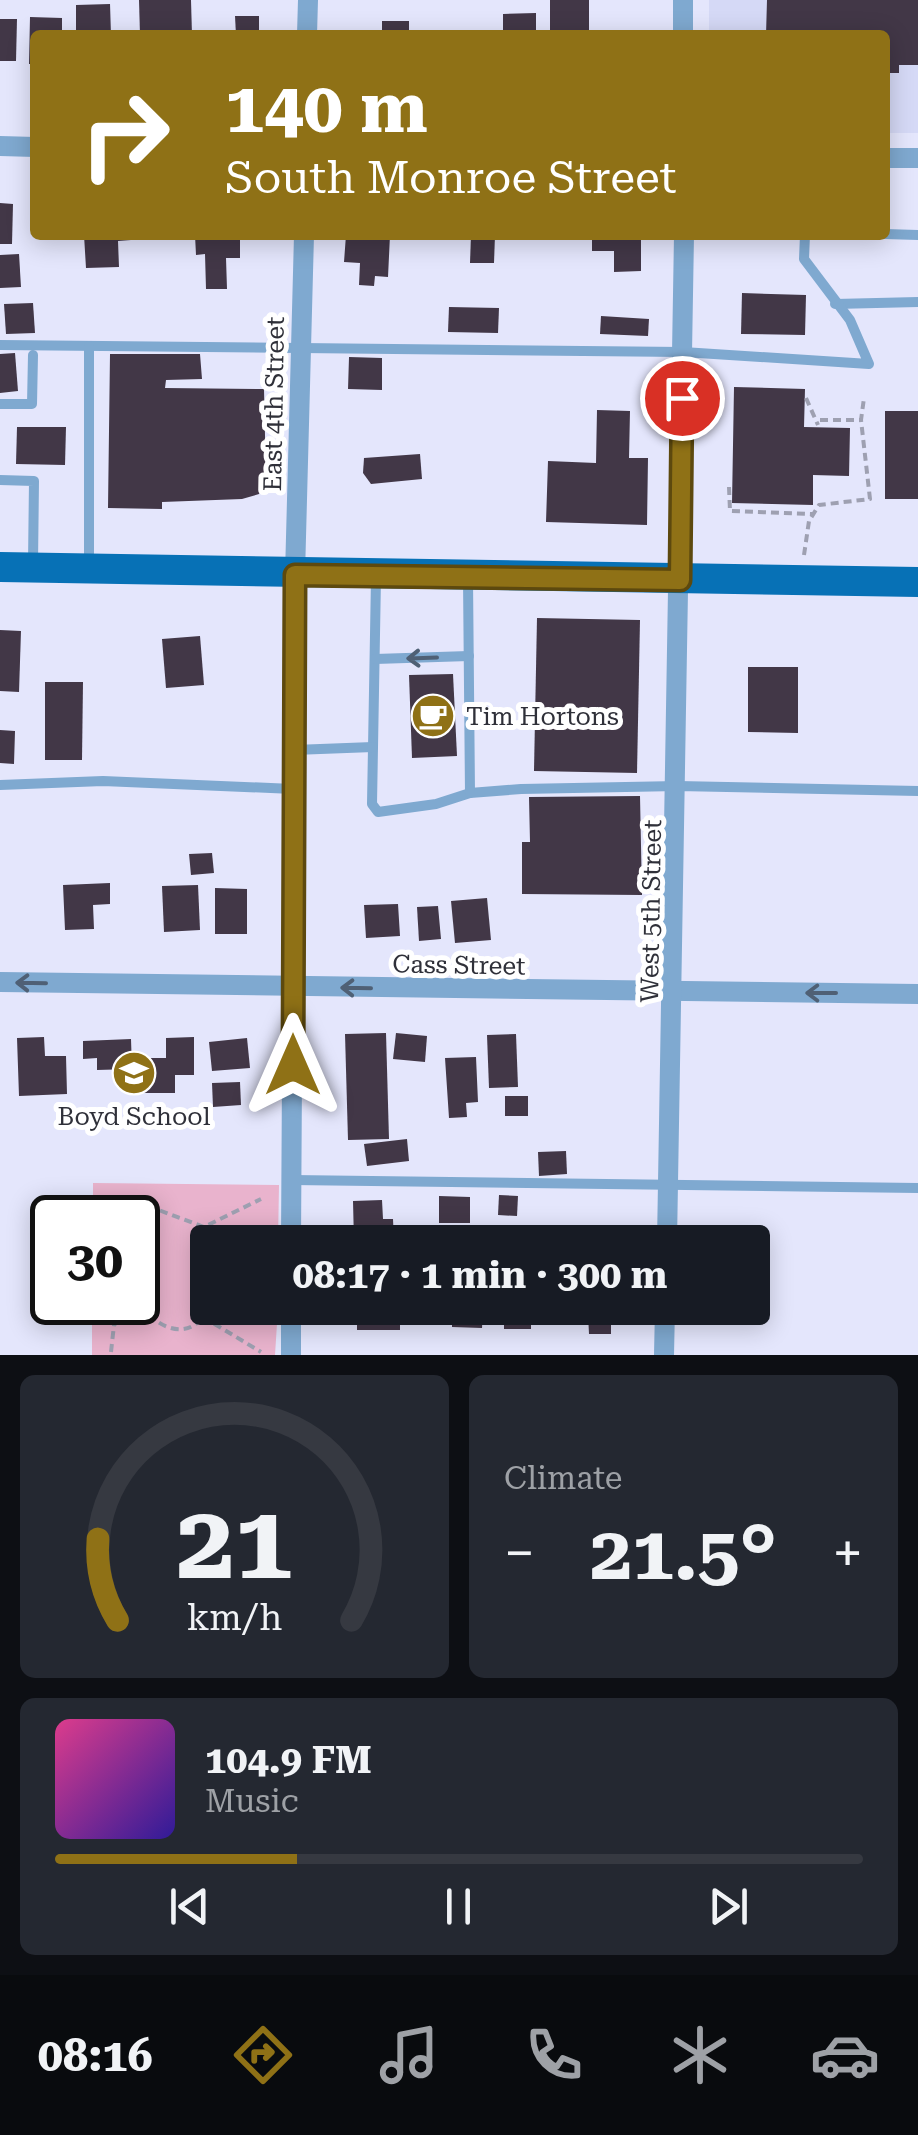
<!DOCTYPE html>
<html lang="en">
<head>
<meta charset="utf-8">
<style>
	body { margin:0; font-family:"Roboto Serif",serif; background:#242831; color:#f1f3f6; height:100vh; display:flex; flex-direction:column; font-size:38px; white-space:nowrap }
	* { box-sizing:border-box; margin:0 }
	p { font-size:32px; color:#9ea1a6 }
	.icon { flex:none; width:55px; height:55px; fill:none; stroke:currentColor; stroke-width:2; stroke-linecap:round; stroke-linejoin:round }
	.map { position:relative; height:1355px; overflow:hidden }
	.sheet { display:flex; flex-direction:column; gap:20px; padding:20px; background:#0d0f14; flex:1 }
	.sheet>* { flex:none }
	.guide { position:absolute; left:30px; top:30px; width:860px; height:210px; border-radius:10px; box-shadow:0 5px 25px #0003; background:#8f7116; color:#fff; overflow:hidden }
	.speed { position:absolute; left:30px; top:1195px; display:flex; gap:20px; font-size:50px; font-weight:700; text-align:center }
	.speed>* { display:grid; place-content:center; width:130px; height:130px; border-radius:50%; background:#171b24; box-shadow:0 5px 25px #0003; line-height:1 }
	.speed .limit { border:5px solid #111; border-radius:15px; background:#fff; color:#111 }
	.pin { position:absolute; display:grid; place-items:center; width:85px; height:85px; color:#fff; margin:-42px; border:5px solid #fff; border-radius:50%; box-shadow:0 2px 10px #0007 }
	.me { position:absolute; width:110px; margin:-55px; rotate:0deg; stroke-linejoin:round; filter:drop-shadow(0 0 8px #0008) }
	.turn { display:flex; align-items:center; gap:35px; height:210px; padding:0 30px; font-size:45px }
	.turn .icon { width:130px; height:130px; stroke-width:2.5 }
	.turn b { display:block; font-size:70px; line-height:85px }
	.big { font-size:75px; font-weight:700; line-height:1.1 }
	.sheet .widget { flex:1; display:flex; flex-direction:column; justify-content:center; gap:15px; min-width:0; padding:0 35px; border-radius:15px; background:#242831 }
	.sheet .dial { align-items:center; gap:0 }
	.dial svg { height:260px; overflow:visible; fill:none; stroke:#363941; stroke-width:7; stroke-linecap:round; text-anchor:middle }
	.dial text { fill:#f1f3f6; stroke:none }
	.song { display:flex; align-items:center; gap:30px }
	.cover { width:120px; height:120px; border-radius:15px; background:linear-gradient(135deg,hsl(330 70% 55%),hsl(250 70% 35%)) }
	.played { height:10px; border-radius:5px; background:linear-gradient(90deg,#8f7116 30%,#363941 30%) }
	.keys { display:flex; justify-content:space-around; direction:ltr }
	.heat { display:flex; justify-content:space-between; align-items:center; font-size:55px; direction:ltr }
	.sheet .tiles { flex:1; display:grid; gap:20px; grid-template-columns:1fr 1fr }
	.widget:last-child { grid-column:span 2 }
	.trip { position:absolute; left:190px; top:1225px; width:580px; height:100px; border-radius:10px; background:#171b24; box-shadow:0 5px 25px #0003; font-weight:700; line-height:100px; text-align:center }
	.dock { display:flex; height:160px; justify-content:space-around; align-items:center; background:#090b0e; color:#9ea1a6 }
	.dock .icon { width:70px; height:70px }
	.dock .on { color:#8f7116 }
	.dock b { font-size:45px; color:#f1f3f6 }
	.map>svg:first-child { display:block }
	.built { fill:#d5d9f6 }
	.green { fill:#e9b3cd }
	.building { fill:#423747 }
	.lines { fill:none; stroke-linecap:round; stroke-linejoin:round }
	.path { stroke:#9ea0b1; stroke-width:4; stroke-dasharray:8 5; stroke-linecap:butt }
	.lane { stroke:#7fa9d0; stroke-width:10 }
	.street { stroke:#7fa9d0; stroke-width:20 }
	.primary { stroke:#0771b6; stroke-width:30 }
	.oneway { stroke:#4f6075 }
	.route-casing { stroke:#5d490e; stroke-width:25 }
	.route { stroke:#8f7116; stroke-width:18 }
	.labels { text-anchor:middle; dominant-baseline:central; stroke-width:10; stroke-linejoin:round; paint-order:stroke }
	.street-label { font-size:25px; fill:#2f3039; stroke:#fff }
	.poi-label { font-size:25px; fill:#2f3039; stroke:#fff; text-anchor:start }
</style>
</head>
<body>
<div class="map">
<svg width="918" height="1355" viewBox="0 0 918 1355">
	<rect width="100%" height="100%" fill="#e4e6fc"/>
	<!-- built -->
	<path class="built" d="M709 0H918V133H885V35H709Z"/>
	<!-- green -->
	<path class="green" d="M93 1183 279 1185 278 1242H208V1308H278L275 1355H92V1303L138 1302V1218L93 1217Z"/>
	<!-- building -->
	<g class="building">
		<path d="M139 0H191L192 35H140Z"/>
		<rect x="550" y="0" width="39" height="35"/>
		<path d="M767 0H918V65H899V73H885V35H766Z"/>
		<path d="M110 4 111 35H76V5Z"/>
		<path d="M536 13V35H503V14Z"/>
		<path d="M235 16H259V35H236Z"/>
		<path d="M30 17 62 18V35H35V64H29Z"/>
		<path d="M0 19H17L16 61H0Z"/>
		<rect x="382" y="21" width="27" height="14"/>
		<path d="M0 203 13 204 12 244H0Z"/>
		<path d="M84 235H143L144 239 118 241 119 267 86 268Z"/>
		<path d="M195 235H240V258H226L227 289H206L205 254 196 255Z"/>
		<path d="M346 235H390L388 277 375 276 374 286 359 285 360 263 344 262Z"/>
		<path d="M471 235H495L494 263H470Z"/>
		<path d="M592 235H641V271L614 272V251H592Z"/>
		<path d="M19 254 21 287 0 288V255Z"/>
		<path d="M742 293 806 295 805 335 741 334Z"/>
		<path d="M33 303 35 333 6 334 4 304Z"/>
		<path d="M449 307 499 308 498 333 448 332Z"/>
		<path d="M601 316 649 319 648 336 600 334Z"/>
		<path d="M15 353 18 391 0 393V354Z"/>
		<path d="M110 354H200L202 379 166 380 165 388 264 389 266 482 259 494 242 499 162 502V509L108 508Z"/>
		<path d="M349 357 382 358V390L348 389Z"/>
		<path d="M734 387 805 389 804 427 850 428 849 476 813 475V505L732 503Z"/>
		<path d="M597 410 630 411 629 458H648L647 525 546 522 548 461 596 463Z"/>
		<rect x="885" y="411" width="33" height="88"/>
		<path d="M17 427H66L65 465 16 464Z"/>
		<path d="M420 454 422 479 371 484 363 473 364 458Z"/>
		<path d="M537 618 640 620 637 773 534 771Z"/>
		<path d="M0 630 21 631 19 692 0 691Z"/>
		<path d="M200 636 204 685 166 688 162 639Z"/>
		<path d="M748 667H798V733L748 732Z"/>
		<path d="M453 674 457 756 412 758 409 675Z"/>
		<path d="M45 682H83L82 760H45Z"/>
		<path d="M0 730 15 731 14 764 0 763Z"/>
		<path d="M640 796 642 895 522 894V842H530L529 797Z"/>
		<path d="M212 853 214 873 191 875 189 854Z"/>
		<path d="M110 883V904L93 905 94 929 65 930 63 885Z"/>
		<path d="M198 885 200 930 164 932 162 886Z"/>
		<path d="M215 888 247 889V934H215Z"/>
		<path d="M487 898 491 940 455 943 451 901Z"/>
		<path d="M398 904 400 936 366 938 364 905Z"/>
		<path d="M438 906 441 939 419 941 417 907Z"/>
		<path d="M386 1033 389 1139 348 1140 345 1034Z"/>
		<path d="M396 1033 427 1036 425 1062 393 1059Z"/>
		<path d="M516 1034 518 1087 489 1088 487 1035Z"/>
		<path d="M44 1037 45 1056H66L67 1094 19 1096 17 1038Z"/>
		<path d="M194 1037V1075H175V1093H144V1058H166V1038Z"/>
		<path d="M247 1038 250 1068 212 1071 209 1042Z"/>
		<path d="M131 1039 132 1069 97 1070V1058L83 1059V1041Z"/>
		<path d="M476 1057 478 1102 466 1103 467 1117 449 1118 445 1058Z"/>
		<path d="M240 1082 241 1105 213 1107 212 1083Z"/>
		<rect x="505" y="1096" width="23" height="20"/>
		<path d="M407 1139 409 1161 367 1166 364 1144Z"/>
		<path d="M566 1151 567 1174 539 1176 538 1152Z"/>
		<path d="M499 1195 518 1196 517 1216 498 1215Z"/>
		<path d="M439 1196 470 1197V1223H439Z"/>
		<path d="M382 1200 383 1219H393L394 1242H354L353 1201Z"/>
		<path d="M634 1228V1242H598V1229Z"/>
		<rect x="357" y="1308" width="43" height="22"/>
		<path d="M452 1308H483L482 1328 452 1327Z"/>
		<rect x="504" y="1308" width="27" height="21"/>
		<path d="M579 1308H620V1316H611V1334H589L588 1314 580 1315Z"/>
	</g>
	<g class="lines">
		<!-- path -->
		<g class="path">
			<path d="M806 398 818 425"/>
			<path d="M820 420H861L864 398"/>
			<path d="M729 487 730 511 813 514"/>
			<path d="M804 555 809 521 819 505 870 499 861 420"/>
			<path d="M122 1218 123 1208 132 1200 204 1227 261 1199"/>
			<path d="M204 1227 202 1257 208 1290"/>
			<path d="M140 1305C158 1329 192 1344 208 1307"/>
			<path d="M203 1317 261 1352"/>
			<path d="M111 1352 114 1325 142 1300 144 1275 138 1257"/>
		</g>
		<!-- lane -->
		<g class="lane">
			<path d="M885 234 918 235"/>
			<path d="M835 304 918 302"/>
			<path d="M0 345 683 352 869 364 850 320 804 259 805 235"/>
			<path d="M0 404H32L33 355"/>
			<path d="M0 480 34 481 33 563"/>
			<path d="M89 564V346"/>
			<path d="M376 578 372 804 378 812 436 804 470 793 521 789 678 786 918 791"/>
			<path d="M468 579 470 793"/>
			<path d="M375 659 469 656"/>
			<path d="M294 750 373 747"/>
			<path d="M0 785 103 781 293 789"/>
			<path d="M292 1180 918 1188"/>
		</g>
		<!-- street -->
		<g class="street">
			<path d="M683 0V35"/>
			<path d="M307 35 308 0"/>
			<path d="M0 146 35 147"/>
			<path d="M885 158H918"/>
			<path d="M0 982 918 994"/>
			<path d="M291 1242 295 575 304 235"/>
			<path d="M667 1242 684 235"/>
			<path d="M291 1355V1308"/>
			<path d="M664 1355 665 1308"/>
		</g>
		<!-- primary -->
		<path class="primary" d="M0 567 918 582"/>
	</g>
	<!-- one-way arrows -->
	<defs><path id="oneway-shaft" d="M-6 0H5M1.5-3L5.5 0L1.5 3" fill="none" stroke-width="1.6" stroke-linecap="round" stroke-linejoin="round" transform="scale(2.5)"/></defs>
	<g class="oneway">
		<use href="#oneway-shaft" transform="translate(422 658) rotate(178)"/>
		<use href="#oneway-shaft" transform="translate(31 983) rotate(-179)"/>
		<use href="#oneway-shaft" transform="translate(356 988) rotate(-179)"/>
		<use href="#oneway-shaft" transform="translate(821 993) rotate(-180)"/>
	</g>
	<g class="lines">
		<!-- route casing -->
		<g class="route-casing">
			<path id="route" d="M293 1065 295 575 680 580 682 398"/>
		</g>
		<!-- route -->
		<use href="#route" class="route"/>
	</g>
	<!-- icons -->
	<defs>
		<g id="cafe-disc" transform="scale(2.25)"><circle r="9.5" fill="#8f7116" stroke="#fff"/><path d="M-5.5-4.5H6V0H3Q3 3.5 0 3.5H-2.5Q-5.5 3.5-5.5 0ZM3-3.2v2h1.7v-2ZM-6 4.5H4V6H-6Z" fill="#fff"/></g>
		<g id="school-disc" transform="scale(2.25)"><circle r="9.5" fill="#8f7116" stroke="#fff"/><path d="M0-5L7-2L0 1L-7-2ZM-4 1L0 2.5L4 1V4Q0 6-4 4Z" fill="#fff"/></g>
	</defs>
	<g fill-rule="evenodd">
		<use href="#cafe-disc" x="433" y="716"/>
		<use href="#school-disc" x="134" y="1073"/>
	</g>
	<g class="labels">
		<!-- street labels -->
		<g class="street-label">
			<text transform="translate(274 404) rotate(-89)">East 4th Street</text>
			<text transform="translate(651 911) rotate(-89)">West 5th Street</text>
			<text transform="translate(459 965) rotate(1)">Cass Street</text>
		</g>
		<!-- poi labels -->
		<g class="poi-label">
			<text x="466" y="716">Tim Hortons</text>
			<text x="134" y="1116" text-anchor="middle">Boyd School</text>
		</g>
	</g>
</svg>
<div class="speed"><div class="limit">30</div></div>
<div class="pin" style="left:682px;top:398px;background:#d93025"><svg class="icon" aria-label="arrive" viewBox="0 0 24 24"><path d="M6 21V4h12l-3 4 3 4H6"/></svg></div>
<svg class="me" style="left:293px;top:1065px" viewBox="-20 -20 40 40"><path d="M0-17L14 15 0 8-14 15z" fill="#8f7116" stroke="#fff" stroke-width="4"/></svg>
<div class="trip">08:17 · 1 min · 300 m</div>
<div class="guide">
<div class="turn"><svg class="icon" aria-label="right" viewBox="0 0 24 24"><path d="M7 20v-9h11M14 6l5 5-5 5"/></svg><div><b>140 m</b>South Monroe Street</div></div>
</div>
</div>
<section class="sheet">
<div class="tiles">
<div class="widget dial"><svg viewBox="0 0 100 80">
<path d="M14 69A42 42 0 1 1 86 69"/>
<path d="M14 69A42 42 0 0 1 8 44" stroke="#8f7116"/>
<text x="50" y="56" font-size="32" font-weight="700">21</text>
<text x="50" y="72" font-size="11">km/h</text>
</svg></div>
<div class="widget"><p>Climate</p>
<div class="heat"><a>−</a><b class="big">21.5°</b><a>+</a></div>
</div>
<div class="widget">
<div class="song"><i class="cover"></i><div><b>104.9 FM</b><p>Music</p></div></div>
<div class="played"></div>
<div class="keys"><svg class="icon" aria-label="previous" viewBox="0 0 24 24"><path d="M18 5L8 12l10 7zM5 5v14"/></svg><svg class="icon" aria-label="pause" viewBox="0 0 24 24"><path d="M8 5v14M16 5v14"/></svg><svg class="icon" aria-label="next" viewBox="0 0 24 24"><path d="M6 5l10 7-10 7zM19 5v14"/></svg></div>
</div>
</div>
</section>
<nav class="dock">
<b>08:16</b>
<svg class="icon on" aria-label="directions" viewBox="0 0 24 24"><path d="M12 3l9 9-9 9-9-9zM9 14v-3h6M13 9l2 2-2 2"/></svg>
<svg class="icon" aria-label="music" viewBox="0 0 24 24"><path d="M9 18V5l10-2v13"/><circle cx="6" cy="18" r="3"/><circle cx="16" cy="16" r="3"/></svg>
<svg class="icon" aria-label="phone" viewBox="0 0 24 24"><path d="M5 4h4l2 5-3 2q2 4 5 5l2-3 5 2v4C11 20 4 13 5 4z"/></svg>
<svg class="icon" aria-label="climate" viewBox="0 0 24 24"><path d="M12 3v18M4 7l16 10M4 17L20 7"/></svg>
<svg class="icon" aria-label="car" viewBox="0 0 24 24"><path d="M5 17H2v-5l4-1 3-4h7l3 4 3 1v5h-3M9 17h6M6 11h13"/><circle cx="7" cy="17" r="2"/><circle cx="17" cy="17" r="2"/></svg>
</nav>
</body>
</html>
